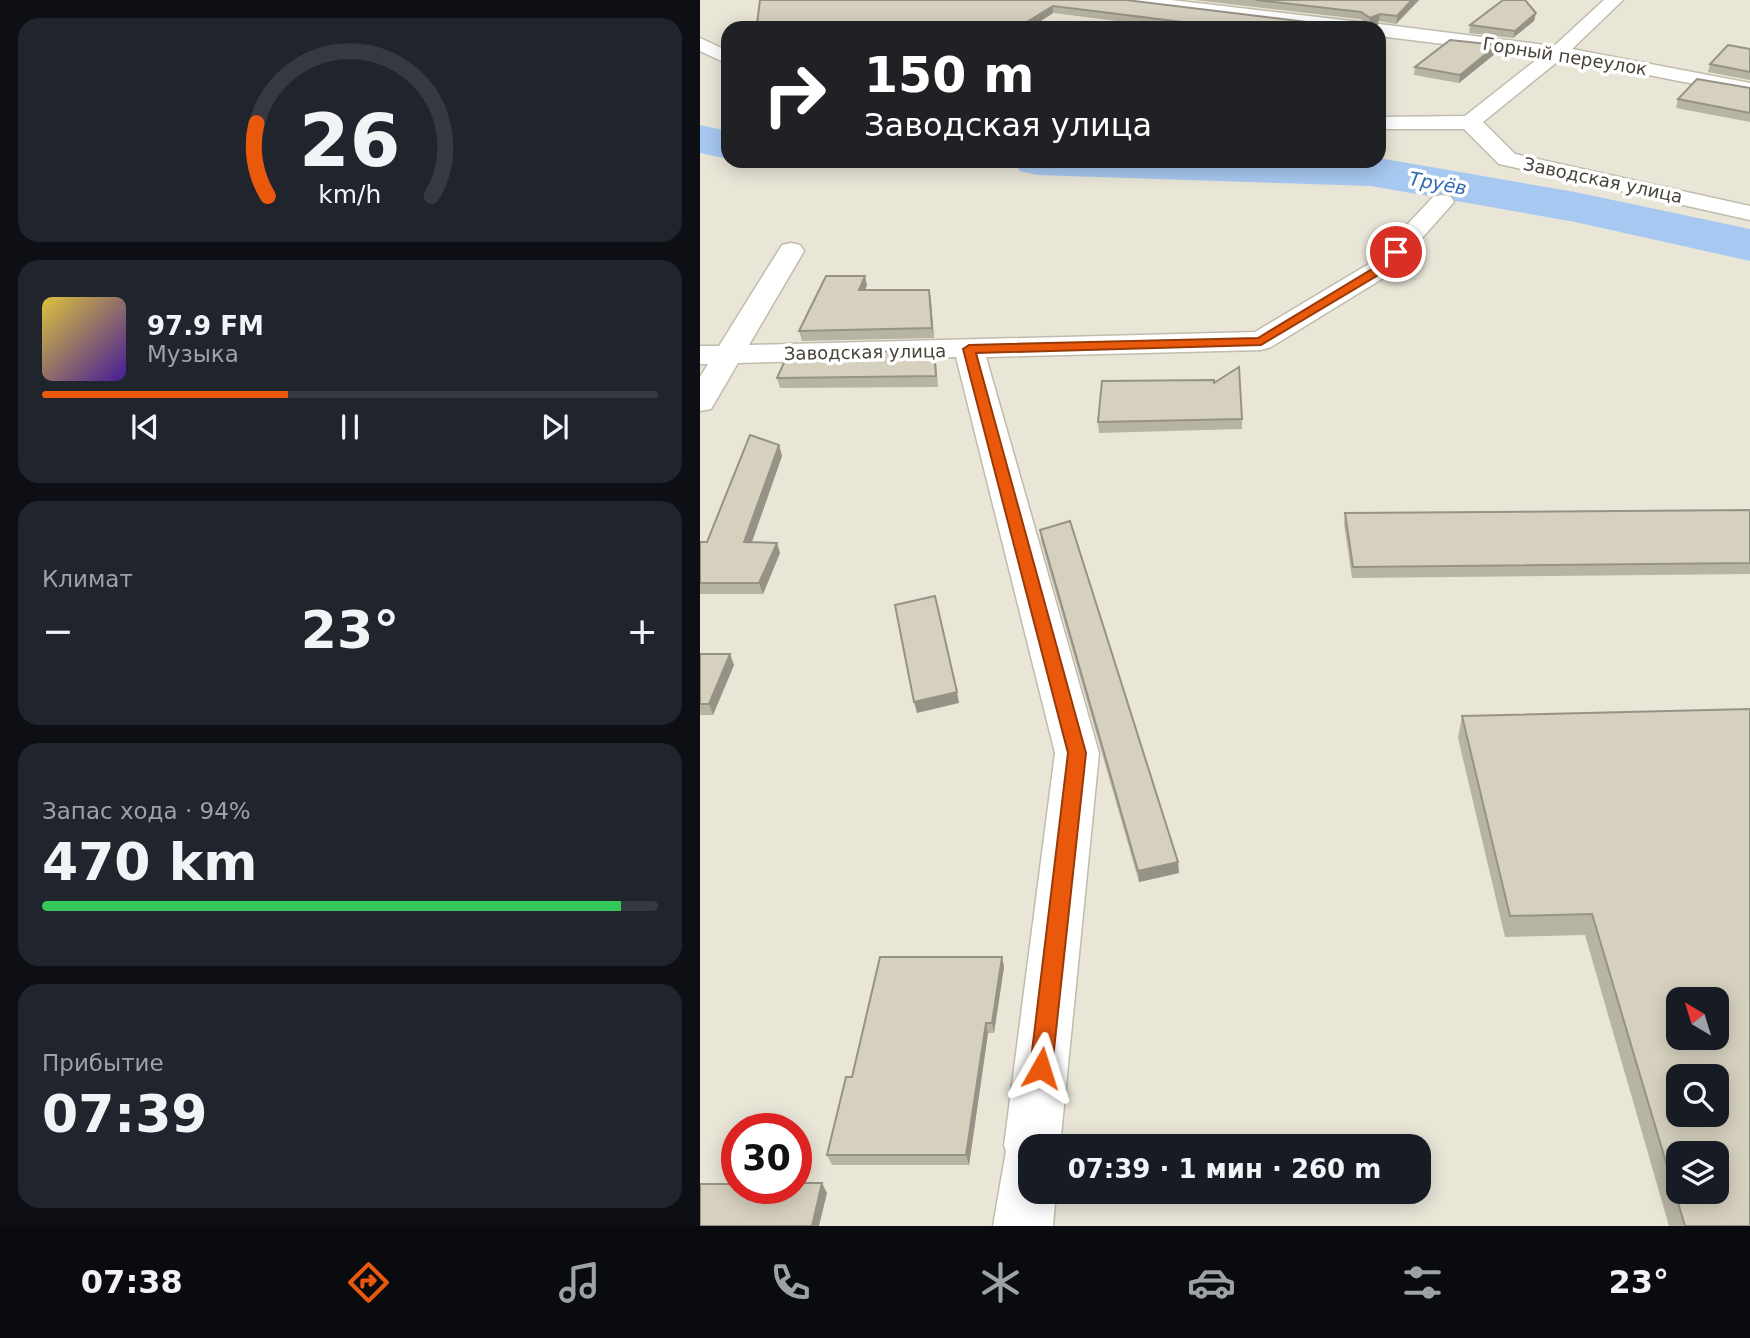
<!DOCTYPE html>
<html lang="ru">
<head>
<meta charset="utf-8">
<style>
	body { margin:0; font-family:"DejaVu Sans",sans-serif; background:#20242c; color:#f1f3f6; height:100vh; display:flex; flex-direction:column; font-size:26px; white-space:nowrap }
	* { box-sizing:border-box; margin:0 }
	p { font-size:23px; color:#9ea1a6 }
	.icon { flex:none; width:38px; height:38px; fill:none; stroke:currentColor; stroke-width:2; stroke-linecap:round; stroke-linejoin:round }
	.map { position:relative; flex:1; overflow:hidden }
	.drawer { display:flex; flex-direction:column; gap:18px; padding:18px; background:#0d0f14; width:700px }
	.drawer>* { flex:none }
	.banner { position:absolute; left:21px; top:21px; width:665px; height:147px; border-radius:21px; box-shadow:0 4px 18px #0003; background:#202124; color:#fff; overflow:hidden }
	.needle { width:46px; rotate:322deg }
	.tools { position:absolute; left:966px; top:987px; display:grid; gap:14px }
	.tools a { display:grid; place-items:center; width:63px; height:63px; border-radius:14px; background:#171b24; box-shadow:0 4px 18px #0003; font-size:35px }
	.speed { position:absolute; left:21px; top:1113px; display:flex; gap:14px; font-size:35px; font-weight:700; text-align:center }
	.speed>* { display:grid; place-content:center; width:91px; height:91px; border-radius:50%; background:#171b24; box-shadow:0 4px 18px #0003; line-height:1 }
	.speed .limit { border:10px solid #d22; background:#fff; color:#111 }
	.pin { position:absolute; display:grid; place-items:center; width:60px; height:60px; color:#fff; margin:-30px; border:4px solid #fff; border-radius:50%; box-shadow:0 2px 7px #0007 }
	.me { position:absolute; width:77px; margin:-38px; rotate:6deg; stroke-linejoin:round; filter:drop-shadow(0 0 5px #0008) }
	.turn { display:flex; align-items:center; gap:24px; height:147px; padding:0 28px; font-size:32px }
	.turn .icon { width:91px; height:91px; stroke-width:2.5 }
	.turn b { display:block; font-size:49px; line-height:60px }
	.big { font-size:52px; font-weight:800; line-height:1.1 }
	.drawer .tile { flex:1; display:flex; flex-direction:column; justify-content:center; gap:10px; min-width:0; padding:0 24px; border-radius:21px; background:#20242c }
	.drawer .dial { align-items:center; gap:0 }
	.dial svg { height:182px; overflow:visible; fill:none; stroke:#363941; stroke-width:7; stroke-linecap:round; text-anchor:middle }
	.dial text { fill:#f1f3f6; stroke:none }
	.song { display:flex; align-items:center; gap:21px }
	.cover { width:84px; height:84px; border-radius:10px; background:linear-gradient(135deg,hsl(50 70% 55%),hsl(260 70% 35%)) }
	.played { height:7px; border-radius:4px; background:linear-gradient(90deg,#ea580c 40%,#363941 40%) }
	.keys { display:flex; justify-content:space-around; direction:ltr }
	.heat { display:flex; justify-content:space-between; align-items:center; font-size:38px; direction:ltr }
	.charge { height:10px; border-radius:5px; background:linear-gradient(90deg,#34c759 94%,#363941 0) }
	.trip { position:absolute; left:318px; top:1134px; width:413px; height:70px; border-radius:21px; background:#171b24; box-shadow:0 4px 18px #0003; font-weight:800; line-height:70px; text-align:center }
	.menu { display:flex; height:112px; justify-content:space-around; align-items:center; background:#090b0e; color:#9ea1a6 }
	.menu .icon { width:49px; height:49px }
	.menu .current { color:#ea580c }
	.menu b { font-size:32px; color:#f1f3f6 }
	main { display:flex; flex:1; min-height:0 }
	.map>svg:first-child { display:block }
	.residential { fill:#e9e6d8; fill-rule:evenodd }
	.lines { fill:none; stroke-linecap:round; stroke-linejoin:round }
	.river { fill:#a7c8f0; fill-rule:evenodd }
	.street-casing { stroke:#c0bcac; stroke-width:3 }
	.street { fill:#fff; fill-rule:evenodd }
	.wall { fill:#b8b4a4 }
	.shaded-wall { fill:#969286 }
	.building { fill:#d6d1bf; stroke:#969286; stroke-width:2; fill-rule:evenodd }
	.route { fill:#ea580c; stroke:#983908; stroke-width:2 }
	.labels { text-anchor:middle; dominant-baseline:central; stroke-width:7; stroke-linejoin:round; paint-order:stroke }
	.far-street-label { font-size:18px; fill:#494438; stroke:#fff }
	.far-water-label { font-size:19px; font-style:italic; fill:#3169b5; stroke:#fff }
</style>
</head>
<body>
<main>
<section class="drawer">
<div class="tile dial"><svg viewBox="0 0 100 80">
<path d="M14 69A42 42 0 1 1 86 69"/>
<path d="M14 69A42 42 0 0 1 9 37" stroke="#ea580c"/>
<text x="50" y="56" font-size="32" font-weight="700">26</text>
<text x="50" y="72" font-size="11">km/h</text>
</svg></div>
<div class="tile">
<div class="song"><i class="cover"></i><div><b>97.9 FM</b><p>Музыка</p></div></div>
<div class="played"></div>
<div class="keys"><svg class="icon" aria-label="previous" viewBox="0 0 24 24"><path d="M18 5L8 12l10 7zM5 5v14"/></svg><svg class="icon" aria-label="pause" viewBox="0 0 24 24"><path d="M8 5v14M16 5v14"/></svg><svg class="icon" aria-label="next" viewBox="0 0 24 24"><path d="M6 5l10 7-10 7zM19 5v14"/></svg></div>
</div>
<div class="tile"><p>Климат</p>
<div class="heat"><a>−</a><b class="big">23°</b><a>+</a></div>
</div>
<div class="tile"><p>Запас хода · 94%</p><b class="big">470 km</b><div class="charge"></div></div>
<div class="tile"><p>Прибытие</p><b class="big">07:39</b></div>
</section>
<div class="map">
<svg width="1050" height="1226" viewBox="0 0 1050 1226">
	<rect width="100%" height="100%" fill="#f5f3ea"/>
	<!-- residential -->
	<path class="residential" d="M0 0H1050V1226H0ZM28 28H679V161H28ZM978 999H1017V1038H978ZM978 1076H1017V1115H978ZM37 1129H96V1188H37ZM331 1146H719V1192H331ZM978 1153H1017V1192H978Z"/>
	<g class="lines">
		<!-- river -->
		<g class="river">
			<path d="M0 125 28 131V159L0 153Z"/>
			<path d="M679 158 875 192 1050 229V261L875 222 671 186 337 175 320 171 313 161H679Z"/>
		</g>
		<!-- street casing -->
		<g class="street-casing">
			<g id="street">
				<path d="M418 0H471L660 22 669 28H615L427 5Z"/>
				<path d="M904 0H923L872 49 1050 83V95L862 58 783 122 815 154 1050 206V220L799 164 764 129H679V117L765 116 841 56 679 36V28H671L672 26 679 24 854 46Z"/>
				<path d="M0 38 28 51V64L0 51Z"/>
				<path d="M742 195 751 197 754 202 690 274 571 347 561 350 286 357 399 753 360 1146H331V1192H356L353 1226H293L306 1151 304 1146 355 753 256 357 38 363 11 409 0 411V377L8 364H0V346H19L82 245 91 243 100 245 104 251 49 345 555 332 672 262 733 197Z"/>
			</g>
		</g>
		<!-- street -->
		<use href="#street" class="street"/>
	</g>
	<!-- wall -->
	<g class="wall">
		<path d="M426 0 615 23H666L660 19 494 0H719L696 24 679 21 675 23 677 28H473L353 13 330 28H58L57 24Z"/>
		<path d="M836 13 834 21 813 38 769 33 770 25Z"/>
		<path d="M797 45 796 53 759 83 714 75 715 67Z"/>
		<path d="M1050 49V80L1008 72 1010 64Z"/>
		<path d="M1050 88V122L976 108 978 99Z"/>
		<path d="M167 285 165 290H229L234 338 102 341 99 331Z"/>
		<path d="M236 360 238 387 80 388 77 378Z"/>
		<path d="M514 383 542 419V429L399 433 398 422Z"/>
		<path d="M79 445 82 456 52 542 77 543 80 553 63 594H0V542H7Z"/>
		<path d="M1050 510V574L652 578 644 524 645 513Z"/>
		<path d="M340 530 478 862 479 873 439 882 341 541Z"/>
		<path d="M0 654H30L34 665 13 715H0Z"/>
		<path d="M1050 709V1226H969L885 935 805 937 758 738 762 716Z"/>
		<path d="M302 957 304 967 294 1033H288L269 1165H132L127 1155 152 1077Z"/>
	</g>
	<!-- shaded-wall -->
	<g class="shaded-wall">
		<path d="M712 0H719L696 24 697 16Z"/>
		<path d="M353 6V13L330 28H317Z"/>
		<path d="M836 13 834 21 813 38 815 31Z"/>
		<path d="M680 14 679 21 669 25 670 18Z"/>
		<path d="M682 31V39L679 42V35Z"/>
		<path d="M797 45 796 53 759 83 760 75Z"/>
		<path d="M165 276 167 285 161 300 159 290Z"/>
		<path d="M229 290 231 300 234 338 232 328Z"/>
		<path d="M79 445 82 456 48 553 44 542Z"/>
		<path d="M77 543 80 553 63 594 59 583Z"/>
		<path d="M30 654 34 665 13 715 9 704Z"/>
		<path d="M257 692 259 703 217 713 214 702Z"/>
		<path d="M478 862 479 873 439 882 438 871Z"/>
		<path d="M302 957 304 967 294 1033 292 1023Z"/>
		<path d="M286 1023 288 1033 269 1165 266 1155Z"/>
		<path d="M122 1183 127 1193 119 1226H112Z"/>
	</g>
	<!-- building -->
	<g class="building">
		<path d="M60 0H426L615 23H677V28H474L482 22 353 6 317 28H65L57 24Z"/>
		<path d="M556 0H712L697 16 680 14 670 18 661 12Z"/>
		<path d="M803 0H825L836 13 815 31 770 25Z"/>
		<path d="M750 40 797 45 760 75 715 67Z"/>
		<path d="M1028 45 1050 49V72L1010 64Z"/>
		<path d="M997 79 1050 88V113L978 99Z"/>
		<path d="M126 276H165L159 290H229L232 328 99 331Z"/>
		<path d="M234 350 236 376 77 378 88 354Z"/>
		<path d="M539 367 542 419 398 422 402 381 514 380V383Z"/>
		<path d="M50 435 79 445 44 542 77 543 59 583H0V542H7Z"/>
		<path d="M1050 510V563L653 567 645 513Z"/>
		<path d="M370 521 478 862 438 871 340 530Z"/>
		<path d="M235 596 257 692 214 702 195 605Z"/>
		<path d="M0 654H30L9 704H0Z"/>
		<path d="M1050 709V1226H985L892 914 810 916 762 716ZM978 999H1017V1038H978ZM978 1076H1017V1115H978ZM978 1153H1017V1192H978Z"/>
		<path d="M180 957H302L292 1023H286L266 1155H127L146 1077H152Z"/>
		<path d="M96 1183H122L112 1226H0V1184H37V1188H96Z"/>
	</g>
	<!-- route -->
	<path class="route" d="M693 249 702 252 685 271 561 345 276 353 386 753 352 1068 349 1075 341 1078 333 1075 330 1068 368 753 263 349 269 345 558 338 677 266Z"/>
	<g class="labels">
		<!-- far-street labels -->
		<g class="far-street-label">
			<text transform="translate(865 56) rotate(9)">Горный переулок</text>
			<text transform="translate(903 180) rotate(12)">Заводская улица</text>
			<text transform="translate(165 352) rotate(-1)">Заводская улица</text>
		</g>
		<!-- far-water labels -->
		<g class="far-water-label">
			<text transform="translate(738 183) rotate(10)">Труёв</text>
		</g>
	</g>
</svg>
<div class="tools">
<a><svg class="needle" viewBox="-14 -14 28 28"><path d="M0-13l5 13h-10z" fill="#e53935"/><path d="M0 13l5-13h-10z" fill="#9ea1a6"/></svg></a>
<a><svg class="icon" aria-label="search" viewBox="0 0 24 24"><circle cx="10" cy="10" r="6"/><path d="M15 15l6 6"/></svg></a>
<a><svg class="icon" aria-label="layers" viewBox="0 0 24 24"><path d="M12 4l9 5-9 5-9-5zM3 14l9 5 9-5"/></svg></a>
</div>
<div class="speed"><div class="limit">30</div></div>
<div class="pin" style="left:696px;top:252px;background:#d93025"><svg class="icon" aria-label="arrive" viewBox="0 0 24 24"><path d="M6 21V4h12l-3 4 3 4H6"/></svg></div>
<svg class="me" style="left:341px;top:1068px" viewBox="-20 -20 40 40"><path d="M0-17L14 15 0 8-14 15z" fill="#ea580c" stroke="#fff" stroke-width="4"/></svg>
<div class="trip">07:39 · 1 мин · 260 m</div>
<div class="banner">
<div class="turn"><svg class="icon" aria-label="right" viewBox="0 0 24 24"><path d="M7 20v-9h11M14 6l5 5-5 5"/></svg><div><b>150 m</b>Заводская улица</div></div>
</div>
</div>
</main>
<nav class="menu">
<b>07:38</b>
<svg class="icon current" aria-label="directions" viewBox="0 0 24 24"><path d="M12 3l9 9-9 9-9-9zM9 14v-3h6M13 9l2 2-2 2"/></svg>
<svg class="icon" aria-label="music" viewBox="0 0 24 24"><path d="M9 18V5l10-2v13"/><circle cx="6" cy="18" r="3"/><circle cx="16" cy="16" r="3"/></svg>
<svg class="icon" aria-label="phone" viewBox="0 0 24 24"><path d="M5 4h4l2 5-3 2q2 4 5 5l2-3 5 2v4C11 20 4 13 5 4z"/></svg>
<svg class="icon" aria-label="climate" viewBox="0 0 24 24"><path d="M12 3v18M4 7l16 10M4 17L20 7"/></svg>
<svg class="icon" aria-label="car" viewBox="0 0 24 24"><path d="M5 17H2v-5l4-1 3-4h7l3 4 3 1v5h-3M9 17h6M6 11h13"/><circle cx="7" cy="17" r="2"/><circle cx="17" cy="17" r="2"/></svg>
<svg class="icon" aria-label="filters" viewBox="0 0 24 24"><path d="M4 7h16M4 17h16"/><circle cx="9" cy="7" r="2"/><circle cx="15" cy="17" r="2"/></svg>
<b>23°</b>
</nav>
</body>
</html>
